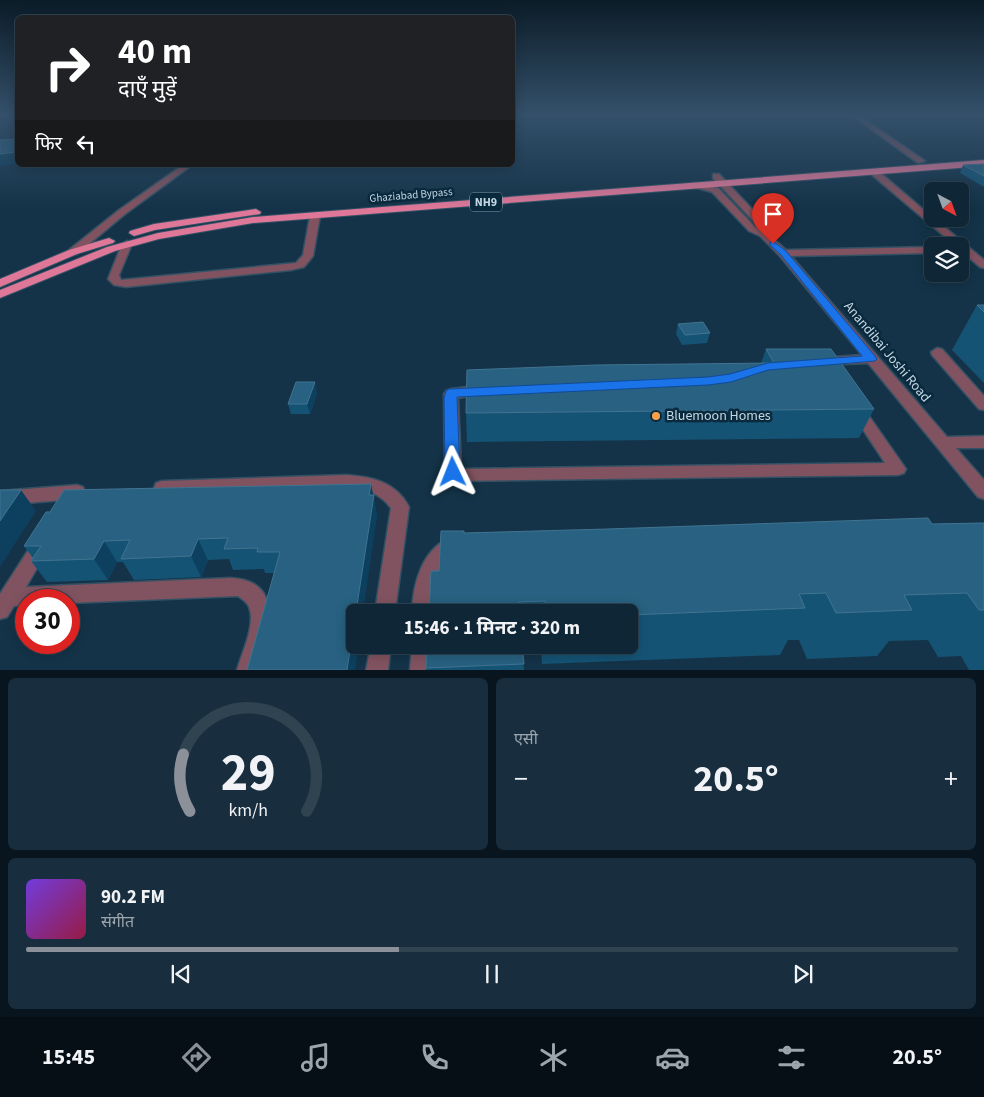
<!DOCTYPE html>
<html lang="hi">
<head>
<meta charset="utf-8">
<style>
	body { margin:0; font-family:"Source Sans 3","Noto Sans Devanagari",sans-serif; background:#182e3e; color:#f1f3f6; height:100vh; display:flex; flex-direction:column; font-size:19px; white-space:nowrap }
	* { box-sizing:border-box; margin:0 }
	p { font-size:16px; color:#9ba5ad }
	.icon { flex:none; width:28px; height:28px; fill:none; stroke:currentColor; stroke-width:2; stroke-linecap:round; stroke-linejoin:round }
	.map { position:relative; height:670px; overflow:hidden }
	.drawer { display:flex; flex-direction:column; gap:8px; padding:8px; background:#08151e; flex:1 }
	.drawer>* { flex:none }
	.guide { position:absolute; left:15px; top:15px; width:500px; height:152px; border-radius:8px; box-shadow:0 2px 12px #0003,0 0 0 1px #2f4351; background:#202124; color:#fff; overflow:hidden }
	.needle { width:32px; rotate:139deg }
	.controls { position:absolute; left:924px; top:182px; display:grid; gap:10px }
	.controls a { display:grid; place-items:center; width:45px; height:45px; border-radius:8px; background:#0f2636; box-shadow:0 2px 12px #0003,0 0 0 1px #2f4351; font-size:25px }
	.speed { position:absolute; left:15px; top:589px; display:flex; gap:10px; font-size:25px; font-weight:700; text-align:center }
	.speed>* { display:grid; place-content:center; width:65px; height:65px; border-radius:50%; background:#0f2636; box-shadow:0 2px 12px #0003,0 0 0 1px #2f4351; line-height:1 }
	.speed .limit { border:8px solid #d22; background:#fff; color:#111 }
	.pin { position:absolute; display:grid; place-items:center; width:42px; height:42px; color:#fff; margin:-51px -21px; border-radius:50% 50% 50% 0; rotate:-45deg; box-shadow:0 0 5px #0007 }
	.pin .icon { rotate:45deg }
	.me { position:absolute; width:55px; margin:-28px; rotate:358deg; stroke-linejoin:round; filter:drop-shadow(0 0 4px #0008) }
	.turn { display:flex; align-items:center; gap:18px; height:105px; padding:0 20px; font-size:22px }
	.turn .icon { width:65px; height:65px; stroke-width:2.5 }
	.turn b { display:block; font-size:35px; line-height:42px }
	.then { display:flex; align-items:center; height:48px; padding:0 20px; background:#0003; gap:10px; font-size:19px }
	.big { font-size:38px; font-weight:700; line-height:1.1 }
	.drawer .tile { flex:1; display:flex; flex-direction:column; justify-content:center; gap:8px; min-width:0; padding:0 18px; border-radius:8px; background:#182e3e }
	.drawer .dial { align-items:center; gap:0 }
	.dial svg { height:130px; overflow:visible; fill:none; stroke:#2f4351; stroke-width:7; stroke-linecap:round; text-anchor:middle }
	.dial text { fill:#f1f3f6; stroke:none }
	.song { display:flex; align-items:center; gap:15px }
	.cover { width:60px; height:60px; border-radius:8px; background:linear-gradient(135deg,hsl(260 70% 55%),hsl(340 70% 35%)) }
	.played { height:5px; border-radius:2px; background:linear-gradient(90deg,#8c9099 40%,#2f4351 40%) }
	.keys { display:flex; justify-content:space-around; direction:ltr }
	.heat { display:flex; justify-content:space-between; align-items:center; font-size:28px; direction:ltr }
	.drawer .tiles { flex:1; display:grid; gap:8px; grid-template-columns:1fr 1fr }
	.tile:last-child { grid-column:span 2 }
	.trip { position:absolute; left:346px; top:604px; width:292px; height:50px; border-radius:8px; background:#0f2636; box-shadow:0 2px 12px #0003,0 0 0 1px #2f4351; font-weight:700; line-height:50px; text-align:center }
	.tabs { display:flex; height:80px; justify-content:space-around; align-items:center; background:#060f16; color:#9ba5ad }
	.tabs .icon { width:35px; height:35px }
	.tabs .selected { color:#8c9099 }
	.tabs b { font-size:22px; color:#f1f3f6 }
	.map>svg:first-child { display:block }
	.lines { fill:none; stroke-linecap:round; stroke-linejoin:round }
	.minor-casing { stroke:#345164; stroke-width:3 }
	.trunk-casing { stroke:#345164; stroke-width:2 }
	.minor { fill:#815360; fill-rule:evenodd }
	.trunk { fill:#de7798; fill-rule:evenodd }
	.wall { fill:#155375 }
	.shaded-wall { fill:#0d405e }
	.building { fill:#286181; stroke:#417491 }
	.route { fill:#1a73e8; stroke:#114b97 }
	.poi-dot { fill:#f9a04c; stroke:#09293d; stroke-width:2 }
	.labels { text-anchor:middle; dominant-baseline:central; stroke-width:5; stroke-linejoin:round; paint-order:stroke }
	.far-street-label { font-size:11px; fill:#c6d7e5; stroke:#09293d }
	.shield { fill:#09293d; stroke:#8da3b3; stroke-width:1 }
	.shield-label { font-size:12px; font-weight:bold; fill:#c6d7e5 }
	.street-label { font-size:14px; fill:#c6d7e5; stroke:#09293d }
	.poi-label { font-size:14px; fill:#c6d7e5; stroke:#09293d; text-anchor:start }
</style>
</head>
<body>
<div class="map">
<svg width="984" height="670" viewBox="0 0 984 670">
	<rect width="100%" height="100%" fill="#143348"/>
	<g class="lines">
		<!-- minor casing -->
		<g class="minor-casing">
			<g id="minor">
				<path d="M850 114H857L925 161 918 163Z"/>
				<path d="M183 165H192L125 214 77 254H69L68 252 69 250 119 210Z"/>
				<path d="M871 170H877L932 217V219H935L984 260V268L980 267 960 250V246H956L871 174Z"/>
				<path d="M713 174H719L769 227 771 229 768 234 786 250 932 247V253L791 256 947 437 984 436V448H956L984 480V499L978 497 868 363 818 365 816 362 818 359 823 358 862 355 779 255 760 236 749 231 712 192 690 186 694 183 718 188 755 227 761 229 713 178Z"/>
				<path d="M315 213 320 216 313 256 304 267 291 270 126 287 114 285 108 279 122 244 127 241 132 244 119 275 121 280 296 263 303 255 310 216Z"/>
				<path d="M937 348 942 349 984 396V410L979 409 932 355 931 352Z"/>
				<path d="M483 385 488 387 490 390 488 393 458 398 461 469 885 463 850 410 852 406H862L906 469 904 473 898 475 455 481 449 479 445 472 444 394 446 391 451 389Z"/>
				<path d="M347 475C373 477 396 482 409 507L395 612H375L391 508C379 492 366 490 347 487L162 495 156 493 154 488 156 483 162 481Z"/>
				<path d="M77 485 83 487 85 492 83 497 77 499 0 505V491Z"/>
				<path d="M42 536 48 538 51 544 26 587 230 578C287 580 268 636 258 670H237C242 652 256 625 249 607 247 602 242 599 238 596L69 603V600H26V605L14 606 7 617 0 619V594L36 538Z"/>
				<path d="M452 537 458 539 461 545C457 553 450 556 444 562 433 576 433 596 432 612H412C413 584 422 548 452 537Z"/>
				<path d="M371 645H391L388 670H366Z"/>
				<path d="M412 645H432V670H410Z"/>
			</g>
		</g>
		<!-- trunk casing -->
		<g class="trunk-casing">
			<g id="trunk">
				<path d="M984 160V166L253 223 159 239 115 251 0 298V290L107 247 158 233 253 217Z"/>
				<path d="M256 209 261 212 260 214 155 230 134 236 129 233 130 231 154 224Z"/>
				<path d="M109 238 115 241 113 243 77 254 0 287V279L69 250Z"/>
			</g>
		</g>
		<!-- minor -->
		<use href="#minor" class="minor"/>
		<!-- trunk -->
		<use href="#trunk" class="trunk"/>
	</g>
	<!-- wall -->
	<g class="wall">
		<path d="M861 114H899L898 115 865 116Z"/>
		<path d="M984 164V187L960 173 963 165Z"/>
		<path d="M977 305H984V383L952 350Z"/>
		<path d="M678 324 710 333 707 343 682 345 676 334Z"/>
		<path d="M766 349 874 409 859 438 467 442 466 413 761 363Z"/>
		<path d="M317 393 310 414H291L288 404Z"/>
		<path d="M371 484 377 516 274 573H265L264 569 233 570 229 559 208 560 201 577 134 580 123 562H117L108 580 47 582 31 561 33 558 24 546Z"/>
		<path d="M984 523V670H969L961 656 938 657 928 640 889 641 877 656 807 659 799 640H788L780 655 542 664 541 648H523L524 670H426L427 645H630V612H429L439 571 464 533Z"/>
	</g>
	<!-- shaded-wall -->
	<g class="shaded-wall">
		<path d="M18 151V164L0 166V154Z"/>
		<path d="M315 382 317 393 310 414 307 404Z"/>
		<path d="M371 484 377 516 363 612H355Z"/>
		<path d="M21 490 36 511 0 567V521Z"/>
		<path d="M198 539 208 560 201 577 191 556Z"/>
		<path d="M104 541 117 562 108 580 94 559Z"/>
		<path d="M355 615V645H359L355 670H347Z"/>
	</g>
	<!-- building -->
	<g class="building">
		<path d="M18 139V151L16 152 0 154V140Z"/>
		<path d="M984 164V176L963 165Z"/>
		<path d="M977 305H984V312Z"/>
		<path d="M703 322 710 333 685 335 678 324Z"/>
		<path d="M766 349H831L874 409 466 413 467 370 596 365 774 363Z"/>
		<path d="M296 382H315L307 404H288Z"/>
		<path d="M371 484 369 495H374L347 670H247L280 552H257L258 548 224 549 228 538 198 539 191 556 121 559 130 540 104 541 94 559 31 561 41 546H24L46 512H50L64 490Z"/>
		<path d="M0 490H21L0 521Z"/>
		<path d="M928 518 932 524 984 523V610H979L967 593 904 595 912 610 836 613 826 593 799 594 805 608 630 615V612H546L545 601 519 602 520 612H429L431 571H439L441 531H464V533L607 529Z"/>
		<path d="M427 645H522L524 664 426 668Z"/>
	</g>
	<!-- sky -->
	<linearGradient id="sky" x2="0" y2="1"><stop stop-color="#0b1c28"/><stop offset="0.55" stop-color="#34506a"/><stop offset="1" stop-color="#34506a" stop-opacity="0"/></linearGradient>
	<rect width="984" height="208" fill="url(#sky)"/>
	<!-- route -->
	<path class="route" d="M773 241 786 251 875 356 877 359 875 361 768 370 731 382 708 385 457 397 460 472 458 476 453 478 447 476 445 472 444 398 446 391 449 389 708 377 730 374 768 363 862 356 780 254 770 245V242Z"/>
	<!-- markers -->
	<circle class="poi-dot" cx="656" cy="416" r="5"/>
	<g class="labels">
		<!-- far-street labels -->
		<g class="far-street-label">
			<text transform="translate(411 195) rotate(-5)">Ghaziabad Bypass</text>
		</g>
		<!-- shield labels -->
		<rect class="shield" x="470" y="192.5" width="32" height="19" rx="4"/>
		<g class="shield-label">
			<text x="486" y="202">NH9</text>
		</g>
		<!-- street labels -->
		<g class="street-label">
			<text transform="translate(887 352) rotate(50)">Anandibai Joshi Road</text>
		</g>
		<!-- poi labels -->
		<g class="poi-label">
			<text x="666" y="416">Bluemoon Homes</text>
		</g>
	</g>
</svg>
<div class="controls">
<a><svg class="needle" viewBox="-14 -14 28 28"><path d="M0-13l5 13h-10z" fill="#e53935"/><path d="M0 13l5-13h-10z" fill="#9ba5ad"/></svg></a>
<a><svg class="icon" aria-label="layers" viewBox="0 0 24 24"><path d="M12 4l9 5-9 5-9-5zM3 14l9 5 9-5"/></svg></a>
</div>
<div class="speed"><div class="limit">30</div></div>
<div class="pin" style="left:773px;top:244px;background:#d93025"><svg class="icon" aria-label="arrive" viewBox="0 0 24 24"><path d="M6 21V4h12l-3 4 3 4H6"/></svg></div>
<svg class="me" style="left:453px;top:472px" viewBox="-20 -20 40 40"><path d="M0-17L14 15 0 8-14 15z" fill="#1a73e8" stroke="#fff" stroke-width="4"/></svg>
<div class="trip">15:46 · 1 मिनट · 320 m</div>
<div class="guide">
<div class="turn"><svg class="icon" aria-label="right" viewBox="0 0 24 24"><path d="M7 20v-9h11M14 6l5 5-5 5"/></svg><div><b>40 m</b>दाएँ मुड़ें</div></div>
<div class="then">फिर<svg class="icon" aria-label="left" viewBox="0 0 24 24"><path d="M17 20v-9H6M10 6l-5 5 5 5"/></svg></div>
</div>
</div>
<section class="drawer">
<div class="tiles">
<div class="tile dial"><svg viewBox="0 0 100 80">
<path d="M14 69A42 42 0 1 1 86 69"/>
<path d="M14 69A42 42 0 0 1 10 34" stroke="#8c9099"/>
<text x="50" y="56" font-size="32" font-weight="700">29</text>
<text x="50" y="72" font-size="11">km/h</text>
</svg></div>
<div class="tile"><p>एसी</p>
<div class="heat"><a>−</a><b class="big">20.5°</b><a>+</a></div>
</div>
<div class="tile">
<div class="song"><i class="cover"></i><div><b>90.2 FM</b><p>संगीत</p></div></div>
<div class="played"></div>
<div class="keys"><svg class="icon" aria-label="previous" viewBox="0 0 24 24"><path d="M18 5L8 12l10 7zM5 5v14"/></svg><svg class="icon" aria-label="pause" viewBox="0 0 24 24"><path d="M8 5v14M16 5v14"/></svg><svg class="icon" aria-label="next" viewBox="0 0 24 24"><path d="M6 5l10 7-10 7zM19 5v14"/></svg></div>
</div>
</div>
</section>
<nav class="tabs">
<b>15:45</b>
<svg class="icon selected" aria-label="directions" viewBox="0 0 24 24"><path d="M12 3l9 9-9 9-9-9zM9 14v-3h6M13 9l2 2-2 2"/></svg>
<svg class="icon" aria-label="music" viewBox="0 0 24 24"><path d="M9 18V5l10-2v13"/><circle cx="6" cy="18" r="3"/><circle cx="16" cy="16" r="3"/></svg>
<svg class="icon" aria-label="phone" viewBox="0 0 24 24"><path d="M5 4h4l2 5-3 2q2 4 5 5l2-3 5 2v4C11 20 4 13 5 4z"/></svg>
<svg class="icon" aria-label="climate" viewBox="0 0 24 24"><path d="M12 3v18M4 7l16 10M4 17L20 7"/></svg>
<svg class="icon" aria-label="car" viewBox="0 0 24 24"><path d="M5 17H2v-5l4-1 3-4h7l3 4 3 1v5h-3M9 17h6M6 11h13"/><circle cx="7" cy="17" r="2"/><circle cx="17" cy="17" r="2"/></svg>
<svg class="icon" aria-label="filters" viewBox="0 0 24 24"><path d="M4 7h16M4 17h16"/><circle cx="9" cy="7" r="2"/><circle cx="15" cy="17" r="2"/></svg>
<b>20.5°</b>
</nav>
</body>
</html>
